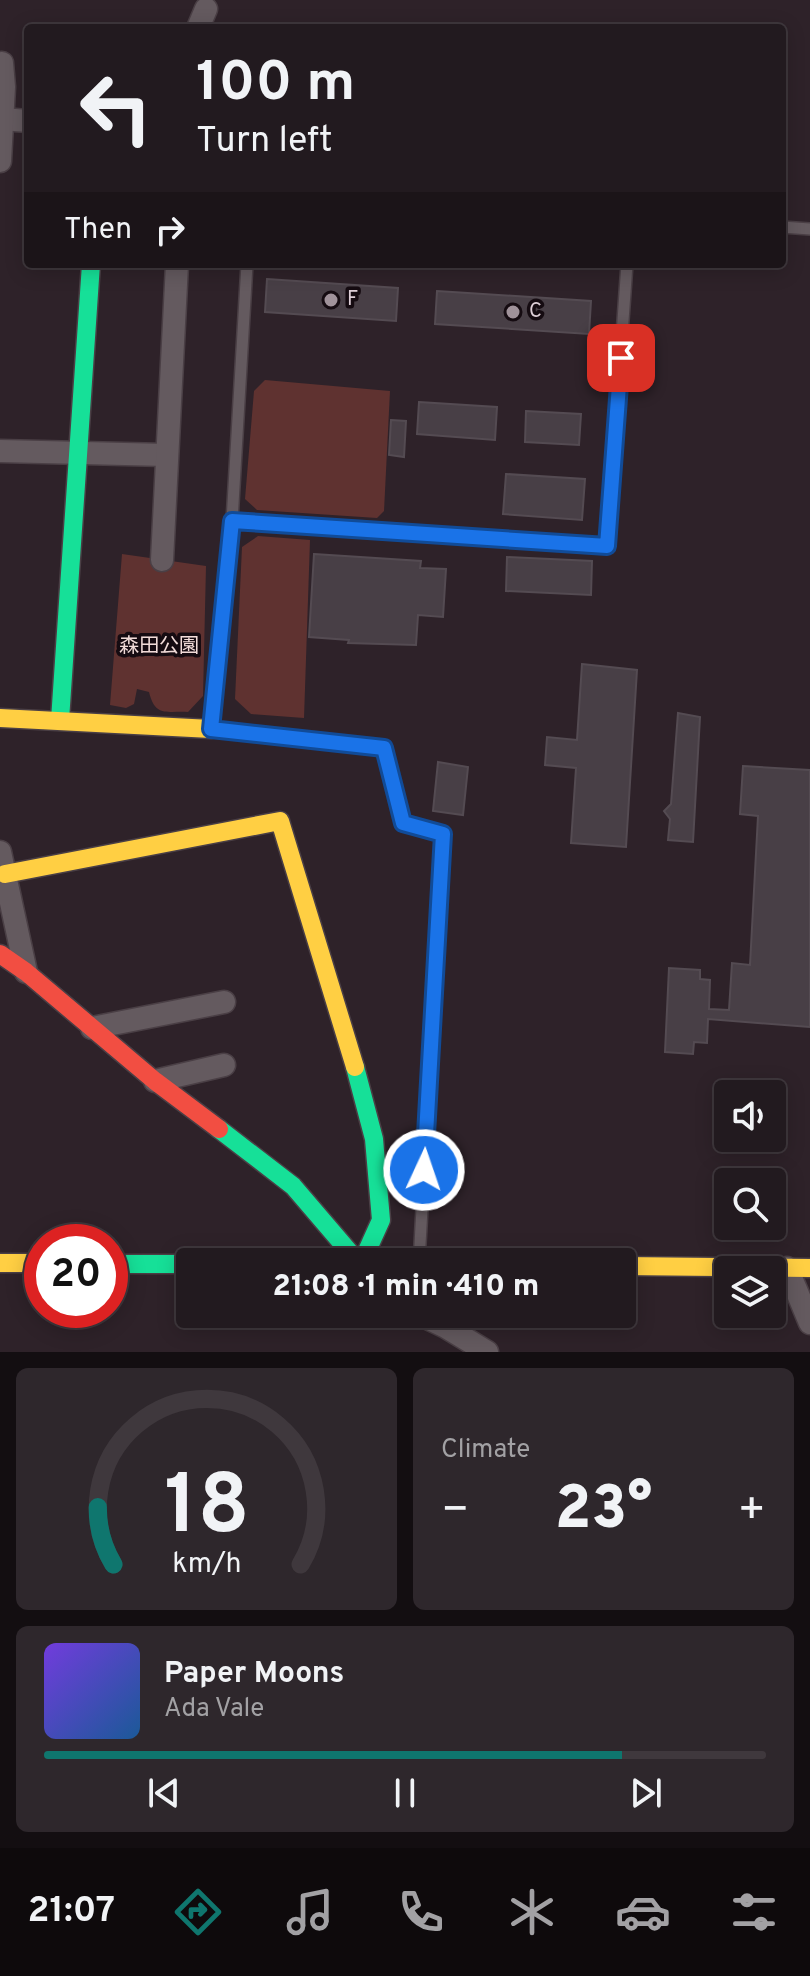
<!DOCTYPE html>
<html lang="en">
<head>
<meta charset="utf-8">
<style>
	body { margin:0; font-family:Overpass,"Noto Sans JP",sans-serif; background:#2e272c; color:#f1f3f6; height:100vh; display:flex; flex-direction:column; font-size:30px; white-space:nowrap }
	* { box-sizing:border-box; margin:0 }
	p { font-size:26px; color:#a2a1a4 }
	.icon { flex:none; width:44px; height:44px; fill:none; stroke:currentColor; stroke-width:2; stroke-linecap:round; stroke-linejoin:round }
	.map { position:relative; height:1352px; overflow:hidden }
	.side { display:flex; flex-direction:column; gap:16px; padding:16px; background:#130e11; flex:1 }
	.side>* { flex:none }
	.banner { position:absolute; left:24px; top:24px; width:762px; height:244px; border-radius:8px; box-shadow:0 4px 20px #0003,0 0 0 2px #3f383d; background:#221a1f; color:#f1f3f6; overflow:hidden }
	.tools { position:absolute; left:714px; top:1080px; display:grid; gap:16px }
	.tools a { display:grid; place-items:center; width:72px; height:72px; border-radius:8px; background:#221a1f; box-shadow:0 4px 20px #0003,0 0 0 2px #3f383d; font-size:40px }
	.speed { position:absolute; left:24px; top:1224px; display:flex; gap:16px; font-size:40px; font-weight:700; text-align:center }
	.speed>* { display:grid; place-content:center; width:104px; height:104px; border-radius:50%; background:#221a1f; box-shadow:0 4px 20px #0003,0 0 0 2px #3f383d; line-height:1 }
	.speed .limit { border:12px solid #d22; background:#fff; color:#111 }
	.pin { position:absolute; display:grid; place-items:center; width:68px; height:68px; color:#fff; margin:-34px; border-radius:16px; box-shadow:0 4px 12px #0006 }
	.me { position:absolute; width:88px; margin:-44px; rotate:3deg; stroke-linejoin:round; filter:drop-shadow(0 0 6px #0008) }
	.turn { display:flex; align-items:center; gap:28px; height:168px; padding:0 40px; font-size:36px }
	.turn .icon { width:104px; height:104px; stroke-width:2.5 }
	.turn b { display:block; font-size:56px; line-height:68px }
	.then { display:flex; align-items:center; height:76px; padding:0 40px; background:#0003; gap:16px; font-size:30px }
	.big { font-size:60px; font-weight:800; line-height:1.1 }
	.side .card { flex:1; display:flex; flex-direction:column; justify-content:center; gap:12px; min-width:0; padding:0 28px; border-radius:12px; background:#2e272c }
	.side .dial { align-items:center; gap:0 }
	.dial svg { height:208px; overflow:visible; fill:none; stroke:#3f383d; stroke-width:7; stroke-linecap:round; text-anchor:middle }
	.dial text { fill:#f1f3f6; stroke:none }
	.song { display:flex; align-items:center; gap:24px }
	.cover { width:96px; height:96px; border-radius:12px; background:linear-gradient(135deg,hsl(260 70% 55%),hsl(210 70% 35%)) }
	.played { height:8px; border-radius:4px; background:linear-gradient(90deg,#0f766e 80%,#3f383d 80%) }
	.keys { display:flex; justify-content:space-around; direction:ltr }
	.heat { display:flex; justify-content:space-between; align-items:center; font-size:44px; direction:ltr }
	.side .tiles { flex:1; display:grid; gap:16px; grid-template-columns:1fr 1fr }
	.card:last-child { grid-column:span 2 }
	.trip { position:absolute; left:176px; top:1248px; width:460px; height:80px; border-radius:8px; background:#221a1f; box-shadow:0 4px 20px #0003,0 0 0 2px #3f383d; font-weight:800; line-height:80px; text-align:center }
	.tab-bar { display:flex; height:128px; justify-content:space-around; align-items:center; background:#0e0a0c; color:#a2a1a4 }
	.tab-bar .icon { width:56px; height:56px }
	.tab-bar .on { color:#0f766e }
	.tab-bar b { font-size:36px; color:#f1f3f6 }
	.map>svg:first-child { display:block }
	.green { fill:#5f3230 }
	.building { fill:#483f46; stroke:#544b52; stroke-width:2 }
	.lines { fill:none; stroke-linecap:round; stroke-linejoin:round }
	.lane-casing { stroke:#4a3f45; stroke-width:14 }
	.street-casing { stroke:#4a3f45; stroke-width:25 }
	.fast-casing { stroke:#4a3f45; stroke-width:21 }
	.slow-casing { stroke:#4a3f45; stroke-width:21 }
	.jam-casing { stroke:#4a3f45; stroke-width:21 }
	.lane { stroke:#645a5f; stroke-width:11 }
	.street { stroke:#645a5f; stroke-width:22 }
	.fast { stroke:#16e098; stroke-width:18 }
	.slow { stroke:#ffcf43; stroke-width:18 }
	.jam { stroke:#f24e42; stroke-width:18 }
	.route-casing { stroke:#114b97; stroke-width:20 }
	.route { stroke:#1a73e8; stroke-width:14 }
	.poi-dot { fill:#a0929a; stroke:#150b11; stroke-width:3 }
	.labels { text-anchor:middle; dominant-baseline:central; stroke-width:7; stroke-linejoin:round; paint-order:stroke }
	.poi-label { font-size:20px; fill:#decfd7; stroke:#150b11; text-anchor:start }
	.park-label { font-size:20px; fill:#f1dbd8; stroke:#150b11 }
</style>
</head>
<body>
<div class="map">
<svg width="810" height="1352" viewBox="0 0 810 1352">
	<rect width="100%" height="100%" fill="#2e2229"/>
	<!-- green -->
	<g class="green">
		<path d="M265 380 390 391 384 511 377 518 257 510 245 499 254 391Z"/>
		<path d="M258 536 310 540 304 718 251 714 235 699 242 547Z"/>
		<path d="M122 554 206 566 203 696 188 712C166 711 155 717 149 692L137 689 134 704 126 708 110 705Z"/>
	</g>
	<!-- building -->
	<g class="building">
		<path d="M267 279 398 288 396 321 265 312Z"/>
		<path d="M437 291 591 301 589 334 435 324Z"/>
		<path d="M419 402 497 407 495 440 417 434Z"/>
		<path d="M526 411 581 414 579 445 525 442Z"/>
		<path d="M391 420 406 421 404 457 389 455Z"/>
		<path d="M506 474 585 479 582 520 503 514Z"/>
		<path d="M314 554 421 561 420 568 446 569 443 617 418 615 416 645 348 643 349 640 309 637Z"/>
		<path d="M507 557 592 561 591 595 506 591Z"/>
		<path d="M582 664 637 670 626 847 571 843 576 768 545 765 547 737 577 740Z"/>
		<path d="M678 713 700 717 693 842 668 840 670 819 664 811 671 804Z"/>
		<path d="M438 762 468 767 463 815 433 811Z"/>
		<path d="M743 766 810 770V1027L708 1019 707 1043 694 1042 693 1054 665 1052 669 968 700 970V979L710 980 709 1009 729 1010 732 963 750 965 758 816 740 814Z"/>
	</g>
	<g class="lines">
		<!-- lane casing -->
		<g class="lane-casing">
			<g id="lane">
				<path d="M782 227 810 229"/>
				<path d="M247 264 232 521 211 729 384 748 403 823 443 834 419 1262"/>
				<path d="M232 521 607 546 627 264"/>
			</g>
		</g>
		<!-- street casing -->
		<g class="street-casing">
			<g id="street">
				<path d="M198 28 206 9"/>
				<path d="M2 119 28 121"/>
				<path d="M0 161 4 87 2 63"/>
				<path d="M0 451 166 455"/>
				<path d="M162 560 177 264"/>
				<path d="M0 852 26 972"/>
				<path d="M92 1028 224 1002"/>
				<path d="M155 1081 224 1065"/>
				<path d="M787 1268 810 1323"/>
				<path d="M419 1314 446 1327 487 1352"/>
			</g>
		</g>
		<!-- fast casing -->
		<g class="fast-casing">
			<g id="fast">
				<path d="M60 720 91 264"/>
				<path d="M355 1067 374 1139 381 1220 362 1262"/>
				<path d="M219 1129 293 1186 358 1262"/>
				<path d="M110 1264H190"/>
			</g>
		</g>
		<!-- slow casing -->
		<g class="slow-casing">
			<g id="slow">
				<path d="M0 718 211 729"/>
				<path d="M5 874 280 821 355 1067"/>
				<path d="M0 1263H42"/>
				<path d="M622 1266 810 1268"/>
			</g>
		</g>
		<!-- jam casing -->
		<g class="jam-casing">
			<path id="jam" d="M0 954 26 972 155 1081 219 1129"/>
		</g>
		<!-- lane -->
		<use href="#lane" class="lane"/>
		<!-- street -->
		<use href="#street" class="street"/>
		<!-- fast -->
		<use href="#fast" class="fast"/>
		<!-- slow -->
		<use href="#slow" class="slow"/>
		<!-- jam -->
		<use href="#jam" class="jam"/>
	</g>
	<g class="lines">
		<!-- route casing -->
		<g class="route-casing">
			<path id="route" d="M424 1170 443 834 403 823 384 748 211 729 232 521 607 546 621 358"/>
		</g>
		<!-- route -->
		<use href="#route" class="route"/>
	</g>
	<!-- markers -->
	<g class="poi-dot">
		<circle cx="331" cy="300" r="8"/>
		<circle cx="513" cy="312" r="8"/>
	</g>
	<g class="labels">
		<!-- poi labels -->
		<g class="poi-label">
			<text x="347" y="300">F</text>
			<text x="529" y="312">C</text>
		</g>
		<!-- park labels -->
		<g class="park-label">
			<text x="159" y="647">森田公園</text>
		</g>
	</g>
</svg>
<div class="tools">
<a><svg class="icon" aria-label="sound" viewBox="0 0 24 24"><path d="M4 9h4l5-4v14l-5-4H4zM17 9q2 3 0 6"/></svg></a>
<a><svg class="icon" aria-label="search" viewBox="0 0 24 24"><circle cx="10" cy="10" r="6"/><path d="M15 15l6 6"/></svg></a>
<a><svg class="icon" aria-label="layers" viewBox="0 0 24 24"><path d="M12 4l9 5-9 5-9-5zM3 14l9 5 9-5"/></svg></a>
</div>
<div class="speed"><div class="limit">20</div></div>
<div class="pin" style="left:621px;top:358px;background:#d93025"><svg class="icon" aria-label="arrive" viewBox="0 0 24 24"><path d="M6 21V4h12l-3 4 3 4H6"/></svg></div>
<svg class="me" style="left:424px;top:1170px" viewBox="-20 -20 40 40"><circle r="17" fill="#1a73e8" stroke="#fff" stroke-width="3"/><path d="M0-11L8 9 0 5-8 9z" fill="#fff"/></svg>
<div class="trip">21:08 · 1 min · 410 m</div>
<div class="banner">
<div class="turn"><svg class="icon" aria-label="left" viewBox="0 0 24 24"><path d="M17 20v-9H6M10 6l-5 5 5 5"/></svg><div><b>100 m</b>Turn left</div></div>
<div class="then">Then<svg class="icon" aria-label="right" viewBox="0 0 24 24"><path d="M7 20v-9h11M14 6l5 5-5 5"/></svg></div>
</div>
</div>
<section class="side">
<div class="tiles">
<div class="card dial"><svg viewBox="0 0 100 80">
<path d="M14 69A42 42 0 1 1 86 69"/>
<path d="M14 69A42 42 0 0 1 8 47" stroke="#0f766e"/>
<text x="50" y="56" font-size="32" font-weight="700">18</text>
<text x="50" y="72" font-size="11">km/h</text>
</svg></div>
<div class="card"><p>Climate</p>
<div class="heat"><a>−</a><b class="big">23°</b><a>+</a></div>
</div>
<div class="card">
<div class="song"><i class="cover"></i><div><b>Paper Moons</b><p>Ada Vale</p></div></div>
<div class="played"></div>
<div class="keys"><svg class="icon" aria-label="previous" viewBox="0 0 24 24"><path d="M18 5L8 12l10 7zM5 5v14"/></svg><svg class="icon" aria-label="pause" viewBox="0 0 24 24"><path d="M8 5v14M16 5v14"/></svg><svg class="icon" aria-label="next" viewBox="0 0 24 24"><path d="M6 5l10 7-10 7zM19 5v14"/></svg></div>
</div>
</div>
</section>
<nav class="tab-bar">
<b>21:07</b>
<svg class="icon on" aria-label="directions" viewBox="0 0 24 24"><path d="M12 3l9 9-9 9-9-9zM9 14v-3h6M13 9l2 2-2 2"/></svg>
<svg class="icon" aria-label="music" viewBox="0 0 24 24"><path d="M9 18V5l10-2v13"/><circle cx="6" cy="18" r="3"/><circle cx="16" cy="16" r="3"/></svg>
<svg class="icon" aria-label="phone" viewBox="0 0 24 24"><path d="M5 4h4l2 5-3 2q2 4 5 5l2-3 5 2v4C11 20 4 13 5 4z"/></svg>
<svg class="icon" aria-label="climate" viewBox="0 0 24 24"><path d="M12 3v18M4 7l16 10M4 17L20 7"/></svg>
<svg class="icon" aria-label="car" viewBox="0 0 24 24"><path d="M5 17H2v-5l4-1 3-4h7l3 4 3 1v5h-3M9 17h6M6 11h13"/><circle cx="7" cy="17" r="2"/><circle cx="17" cy="17" r="2"/></svg>
<svg class="icon" aria-label="filters" viewBox="0 0 24 24"><path d="M4 7h16M4 17h16"/><circle cx="9" cy="7" r="2"/><circle cx="15" cy="17" r="2"/></svg>
</nav>
</body>
</html>
